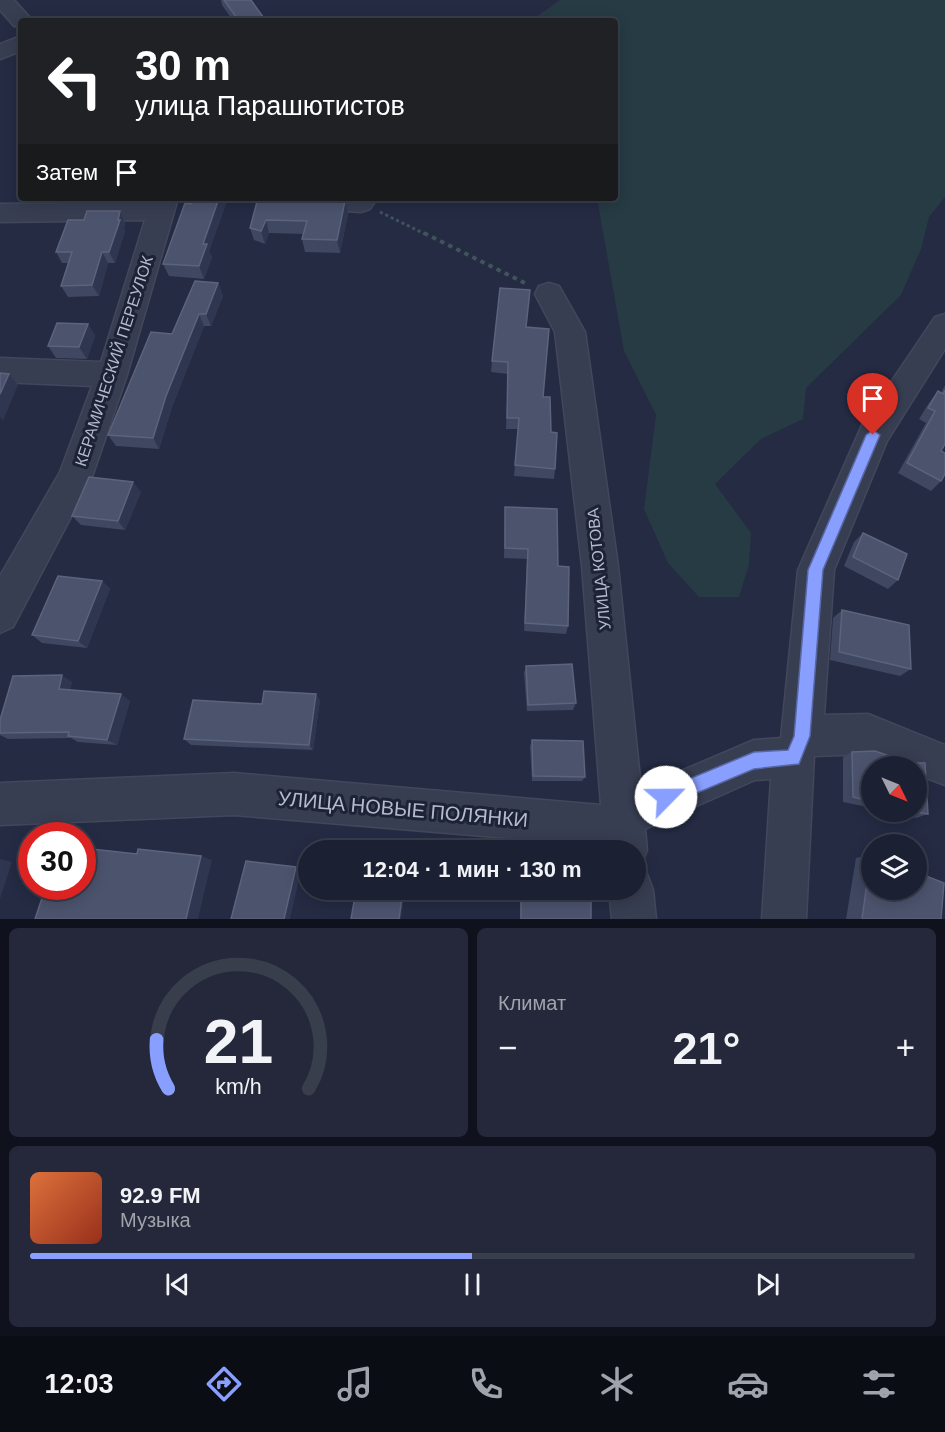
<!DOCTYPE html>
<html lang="ru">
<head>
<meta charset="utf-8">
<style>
	body { margin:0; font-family:Helvetica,sans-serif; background:#24283a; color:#f1f3f6; height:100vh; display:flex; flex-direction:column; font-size:22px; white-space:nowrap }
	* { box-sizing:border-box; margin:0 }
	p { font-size:20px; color:#a0a3ac }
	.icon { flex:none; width:33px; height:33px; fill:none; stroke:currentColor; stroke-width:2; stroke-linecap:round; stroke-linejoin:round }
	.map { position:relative; height:919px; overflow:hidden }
	.sheet { display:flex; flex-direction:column; gap:9px; padding:9px; background:#0f121c; flex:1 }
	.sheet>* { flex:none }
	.top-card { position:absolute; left:18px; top:18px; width:600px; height:183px; border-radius:6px; box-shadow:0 3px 15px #0003,0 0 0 2px #393e4d; background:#202124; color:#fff; overflow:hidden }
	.needle { width:39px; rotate:133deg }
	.controls { position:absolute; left:861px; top:756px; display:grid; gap:12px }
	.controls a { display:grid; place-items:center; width:66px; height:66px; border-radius:50%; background:#1b2032; box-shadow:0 3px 15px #0003,0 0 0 2px #393e4d; font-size:30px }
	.speed { position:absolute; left:18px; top:822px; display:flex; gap:12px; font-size:30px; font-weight:700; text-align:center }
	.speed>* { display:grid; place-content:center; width:78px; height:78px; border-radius:50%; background:#1b2032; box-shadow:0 3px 15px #0003,0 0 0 2px #393e4d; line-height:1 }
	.speed .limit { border:9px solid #d22; background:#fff; color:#111 }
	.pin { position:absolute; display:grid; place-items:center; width:51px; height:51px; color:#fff; margin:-62px -26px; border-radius:50% 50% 50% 0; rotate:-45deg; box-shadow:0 0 6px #0007 }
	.pin .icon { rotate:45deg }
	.me { position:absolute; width:66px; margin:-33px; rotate:67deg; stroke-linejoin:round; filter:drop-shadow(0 0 4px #0008) }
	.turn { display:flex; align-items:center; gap:21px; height:126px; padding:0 18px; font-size:27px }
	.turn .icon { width:78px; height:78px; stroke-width:2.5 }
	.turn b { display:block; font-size:42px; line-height:51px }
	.then { display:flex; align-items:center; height:57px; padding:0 18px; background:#0003; gap:12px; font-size:22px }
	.big { font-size:45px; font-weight:700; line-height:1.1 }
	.sheet .card { flex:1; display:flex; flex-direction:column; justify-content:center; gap:9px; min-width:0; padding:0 21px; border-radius:9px; background:#24283a }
	.sheet .dial { align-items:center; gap:0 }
	.dial svg { height:156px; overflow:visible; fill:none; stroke:#393e4d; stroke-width:7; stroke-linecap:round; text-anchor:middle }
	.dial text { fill:#f1f3f6; stroke:none }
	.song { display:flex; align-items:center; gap:18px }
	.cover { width:72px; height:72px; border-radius:9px; background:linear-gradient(135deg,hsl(20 70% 55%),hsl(10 70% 35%)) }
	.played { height:6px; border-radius:3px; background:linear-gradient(90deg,#889fff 50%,#393e4d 50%) }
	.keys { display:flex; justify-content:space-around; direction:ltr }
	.heat { display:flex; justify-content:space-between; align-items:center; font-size:33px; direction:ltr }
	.sheet .tiles { flex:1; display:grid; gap:9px; grid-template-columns:1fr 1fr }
	.card:last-child { grid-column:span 2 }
	.trip { position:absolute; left:298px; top:840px; width:348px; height:60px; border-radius:30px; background:#1b2032; box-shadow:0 3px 15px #0003,0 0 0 2px #393e4d; font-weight:700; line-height:60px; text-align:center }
	.menu { display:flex; height:96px; justify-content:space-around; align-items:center; background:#0b0d14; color:#a0a3ac }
	.menu .icon { width:42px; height:42px }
	.menu .current { color:#889fff }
	.menu b { font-size:27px; color:#f1f3f6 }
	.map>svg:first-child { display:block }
	.green { fill:#263b44 }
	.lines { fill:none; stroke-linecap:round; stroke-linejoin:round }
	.minor-casing { stroke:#42475b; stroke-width:3 }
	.path-far1 { stroke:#3f545b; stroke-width:3; stroke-dasharray:3 3; stroke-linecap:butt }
	.path { stroke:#3f545b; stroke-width:4; stroke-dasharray:4.5 4.5; stroke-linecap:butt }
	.minor { fill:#383e52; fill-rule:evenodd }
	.wall { fill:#3f4761 }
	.shaded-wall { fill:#2f3650 }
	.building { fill:#4c536d; stroke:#5c637c; stroke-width:1.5 }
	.route { fill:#889fff; stroke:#5867a6; stroke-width:1.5 }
	.labels { text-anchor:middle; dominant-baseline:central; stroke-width:6; stroke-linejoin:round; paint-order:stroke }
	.street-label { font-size:16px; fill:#b5bacc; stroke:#1d2337 }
	.near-street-label { font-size:20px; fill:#b5bacc; stroke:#1d2337 }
</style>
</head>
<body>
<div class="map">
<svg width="945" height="919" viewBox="0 0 945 919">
	<rect width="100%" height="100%" fill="#242b43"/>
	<!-- green -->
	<path class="green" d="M560 0H945V197L929 217 921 249 901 295 806 388 803 419 761 439 715 484 751 533 749 565 739 597H699L668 563 644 509 656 415 624 351 597 198H615V21H537L536 17Z"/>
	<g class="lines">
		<!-- minor casing -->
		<g class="minor-casing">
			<g id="minor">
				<path d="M0 0H14L33 21H21V27L14 26 0 10Z"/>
				<path d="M21 36V51L0 59V44Z"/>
				<path d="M152 198H178L127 375 92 477 13 627 0 633V576L60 472 92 386 0 382V358L101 362 145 220 0 222V204L151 202Z"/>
				<path d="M255 198H371L374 203 370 209 361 212 268 207 259 204Z"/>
				<path d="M549 283 559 286 585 332 618 566 641 788 754 740 781 738 798 570 862 425 935 317 945 314V349L887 441 834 570 824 715 868 714 945 745V785L916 774V766H899L868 754 814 756 806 919H762L771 779 755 780 645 829 647 850 641 865 636 867V850H605L604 846 234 815 0 825V783L234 773 601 805 582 566 555 332 535 294 539 286Z"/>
				<path d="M636 870 647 874 653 890 656 919H612L609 890H636Z"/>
			</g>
		</g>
		<!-- path-far1 -->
		<path class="path-far1" d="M380 212 427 235"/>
		<!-- path -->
		<path class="path" d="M424 233 527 284"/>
		<!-- minor -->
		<use href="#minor" class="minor"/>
	</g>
	<!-- wall -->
	<g class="wall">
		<path d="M221 0H251L266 21H233L222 5Z"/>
		<path d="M99 198H132L131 200H100Z"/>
		<path d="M193 198H228L209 251 212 257 204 279 169 276 163 264Z"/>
		<path d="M258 198 345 201 348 214 340 253 305 252 302 239 304 234 269 233 265 244 254 240 250 228Z"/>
		<path d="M120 211 125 223 124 228 125 231 115 263H108L99 296 68 297 61 286 69 263H62L56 252 84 220Z"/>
		<path d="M218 283 223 296 211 326H204L172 407 159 449 116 446 108 435 172 334Z"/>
		<path d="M88 324 95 336 87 359 56 358 48 346Z"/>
		<path d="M526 327 551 432 555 469 554 479 514 476 518 429H506L508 374 491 372 492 361Z"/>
		<path d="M945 385V444L941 451V481L931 491 898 473 926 423 919 419 929 403 938 391 941 393Z"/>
		<path d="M141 492 125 530 81 525 72 516Z"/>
		<path d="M505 507 558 566 568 626 566 634 524 631 527 559 504 558Z"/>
		<path d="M863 533 898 580 888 589 844 566 854 542Z"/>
		<path d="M102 581 110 589 87 648 42 643 32 635Z"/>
		<path d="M842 610 911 669 900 676 830 660 833 618Z"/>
		<path d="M526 666 576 703 573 710 527 711 524 673Z"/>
		<path d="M72 682 70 690 130 701 117 745 78 742 71 738 8 739 0 735V720Z"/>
		<path d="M320 700 313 750 191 745 184 739 262 704Z"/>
		<path d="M532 740 585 777 582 781H532L530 746Z"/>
		<path d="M875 751 909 763H925L928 814 916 818 886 812H916V766H872V808L843 802V757L852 752Z"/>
		<path d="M872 854 941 919H846L856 858Z"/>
		<rect x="520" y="890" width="71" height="29"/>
	</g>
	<!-- shaded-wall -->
	<g class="shaded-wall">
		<path d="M219 198H228L209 251 212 257 204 279 199 266 203 244Z"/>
		<path d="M345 201 348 214 340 253 337 240Z"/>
		<path d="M120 211 125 223 124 228 125 231 115 263 109 252Z"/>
		<path d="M266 220 269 233 265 244 261 231Z"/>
		<path d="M102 252 108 263 99 296 92 285Z"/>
		<path d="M218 283 223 296 211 326 206 314Z"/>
		<path d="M199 314 204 326 172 407 159 449 153 438 166 396Z"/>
		<path d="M88 324 95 336 87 359 79 347Z"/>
		<path d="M9 374 18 385 3 421 0 417V394Z"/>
		<path d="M133 482 141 492 125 530 118 521Z"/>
		<path d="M102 581 110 589 87 648 78 641Z"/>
		<path d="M62 675 72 682 69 696 59 689Z"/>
		<path d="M121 694 130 701 117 745 107 740Z"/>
		<path d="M316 694 320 700 313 750 309 745Z"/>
		<path d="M201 856 212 860 198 919H186Z"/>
		<path d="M0 859 12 862 0 899Z"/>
		<path d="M296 867 301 870 290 919H284Z"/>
		<path d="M403 890H405L401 919H399Z"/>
	</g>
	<!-- building -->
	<g class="building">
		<path d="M224 0H251L266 21H239Z"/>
		<path d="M193 198H219L203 244H207L199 266 163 264 185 203 191 204Z"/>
		<path d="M258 198H306L345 201 337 240 302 239 307 221 266 220 261 231 250 228Z"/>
		<path d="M87 211H120L118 220H120L109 252H102L92 285 61 286 72 252H56L68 220H84Z"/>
		<path d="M195 281 218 283 206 314H199L166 396 153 438 108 435 151 332 172 334Z"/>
		<path d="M500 288 530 290 526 327 549 329 543 397H550L551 432 557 433 555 469 515 465 519 418H507L508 362 492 361Z"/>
		<path d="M57 323 88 324 79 347 48 346Z"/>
		<path d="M0 373 9 374 0 394Z"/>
		<path d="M945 390V444L941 451 945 453V474L941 481 907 463 935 411 928 408 938 391 943 394Z"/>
		<path d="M89 477 133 482 118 521 72 516Z"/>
		<path d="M505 507 557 509 558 566 569 567 568 626 525 623 528 549 505 548Z"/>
		<path d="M863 533 907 554 898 580 853 557Z"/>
		<path d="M58 576 102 581 78 641 32 635Z"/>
		<path d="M842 610 909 625 911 669 839 652Z"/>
		<path d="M572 664 576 703 528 705 526 666Z"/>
		<path d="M62 675 59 689 121 694 107 740 68 736 69 732 0 733V720L13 676Z"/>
		<path d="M264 691 316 694 309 745 184 739 193 700 262 704Z"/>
		<path d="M532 740 583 741 585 777 533 776Z"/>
		<path d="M875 751 909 763H925L928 814 916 812V766H872V802L853 797 852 752Z"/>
		<path d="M82 848 137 854 138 849 201 856 186 919H35L46 886H82Z"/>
		<path d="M871 854 872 890H916V872L944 883 941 919H862Z"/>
		<path d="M246 861 296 867 284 919H231Z"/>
		<path d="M356 890H403L399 919H351Z"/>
		<rect x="521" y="890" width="70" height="29"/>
	</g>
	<!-- route -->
	<path class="route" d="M873 430 880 435 823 570 810 736 799 764 754 769 666 806 660 803 658 797 660 791 754 752 788 750 794 736 808 570 866 435Z"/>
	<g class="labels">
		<!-- street labels -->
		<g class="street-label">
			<text transform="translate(114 361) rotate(-72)">КЕРАМИЧЕСКИЙ ПЕРЕУЛОК</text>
			<text transform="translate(599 569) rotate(-96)">УЛИЦА КОТОВА</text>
		</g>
		<!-- near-street labels -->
		<g class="near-street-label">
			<text transform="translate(403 809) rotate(5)">УЛИЦА НОВЫЕ ПОЛЯНКИ</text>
		</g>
	</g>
</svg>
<div class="controls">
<a><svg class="needle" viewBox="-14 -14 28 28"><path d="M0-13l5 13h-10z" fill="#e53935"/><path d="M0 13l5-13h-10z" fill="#a0a3ac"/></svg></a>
<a><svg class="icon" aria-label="layers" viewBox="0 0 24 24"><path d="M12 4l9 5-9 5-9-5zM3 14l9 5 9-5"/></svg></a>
</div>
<div class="speed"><div class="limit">30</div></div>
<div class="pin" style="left:873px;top:435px;background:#d93025"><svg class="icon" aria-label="arrive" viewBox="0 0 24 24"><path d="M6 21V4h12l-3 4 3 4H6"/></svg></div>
<svg class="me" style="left:666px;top:797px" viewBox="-20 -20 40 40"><circle r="19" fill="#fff"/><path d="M0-13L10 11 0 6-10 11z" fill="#889fff"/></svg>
<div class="trip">12:04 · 1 мин · 130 m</div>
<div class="top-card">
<div class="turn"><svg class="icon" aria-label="left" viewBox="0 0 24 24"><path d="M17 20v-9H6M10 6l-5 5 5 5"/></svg><div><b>30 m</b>улица Парашютистов</div></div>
<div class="then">Затем<svg class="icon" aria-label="arrive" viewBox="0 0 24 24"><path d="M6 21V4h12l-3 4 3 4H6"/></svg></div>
</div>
</div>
<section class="sheet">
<div class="tiles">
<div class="card dial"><svg viewBox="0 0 100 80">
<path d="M14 69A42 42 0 1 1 86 69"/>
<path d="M14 69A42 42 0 0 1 8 44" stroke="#889fff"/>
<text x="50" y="56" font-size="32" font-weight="700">21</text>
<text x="50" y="72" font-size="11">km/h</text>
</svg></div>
<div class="card"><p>Климат</p>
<div class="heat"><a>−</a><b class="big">21°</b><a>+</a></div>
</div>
<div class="card">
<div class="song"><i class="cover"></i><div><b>92.9 FM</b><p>Музыка</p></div></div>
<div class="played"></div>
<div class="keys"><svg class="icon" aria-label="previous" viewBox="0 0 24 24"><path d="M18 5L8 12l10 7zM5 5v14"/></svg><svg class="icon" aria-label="pause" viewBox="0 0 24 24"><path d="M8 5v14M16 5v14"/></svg><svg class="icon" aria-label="next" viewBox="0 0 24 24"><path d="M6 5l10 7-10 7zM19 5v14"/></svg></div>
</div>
</div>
</section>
<nav class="menu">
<b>12:03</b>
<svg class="icon current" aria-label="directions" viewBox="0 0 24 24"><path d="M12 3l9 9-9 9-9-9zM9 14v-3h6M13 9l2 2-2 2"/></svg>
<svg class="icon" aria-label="music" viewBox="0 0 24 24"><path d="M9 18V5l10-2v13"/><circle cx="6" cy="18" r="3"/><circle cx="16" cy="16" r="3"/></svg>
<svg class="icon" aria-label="phone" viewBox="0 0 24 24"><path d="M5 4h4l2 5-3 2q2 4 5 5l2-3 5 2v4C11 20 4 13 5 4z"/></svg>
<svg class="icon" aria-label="climate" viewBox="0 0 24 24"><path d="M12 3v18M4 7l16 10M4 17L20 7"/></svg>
<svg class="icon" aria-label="car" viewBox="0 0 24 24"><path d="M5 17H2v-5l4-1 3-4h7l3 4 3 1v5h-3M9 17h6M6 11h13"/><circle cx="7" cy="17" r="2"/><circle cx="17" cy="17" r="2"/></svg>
<svg class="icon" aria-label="filters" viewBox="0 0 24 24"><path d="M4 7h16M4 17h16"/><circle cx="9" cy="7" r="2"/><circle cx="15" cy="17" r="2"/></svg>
</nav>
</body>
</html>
